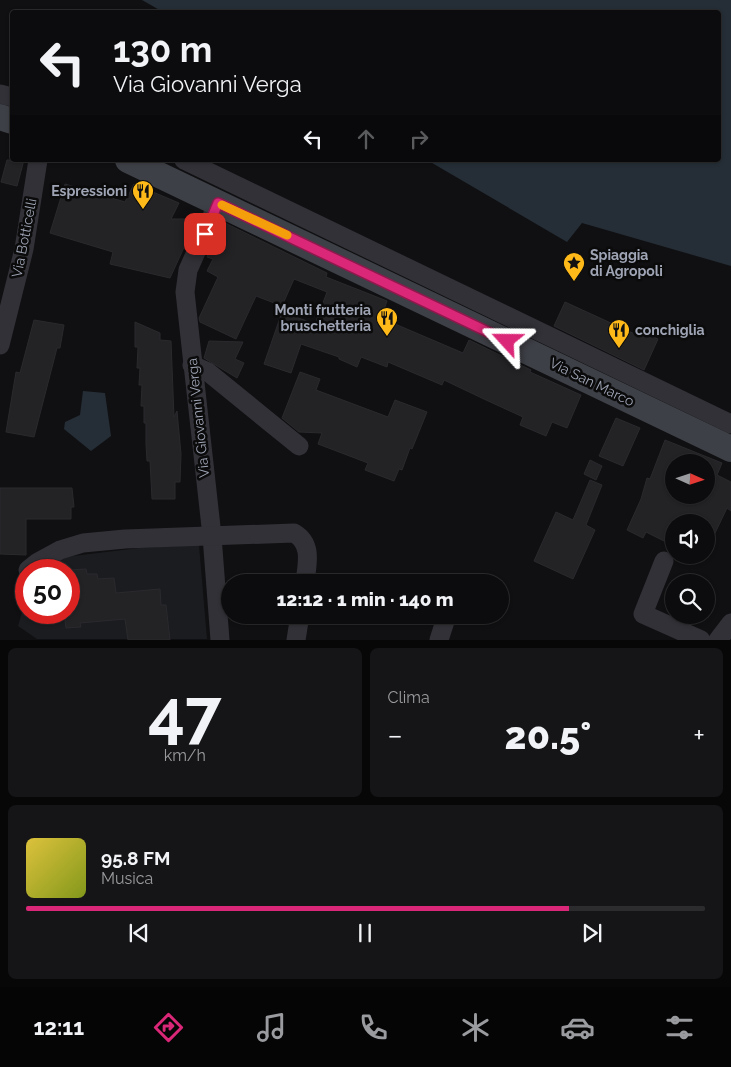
<!DOCTYPE html>
<html lang="it">
<head>
<meta charset="utf-8">
<style>
	body { margin:0; font-family:Raleway,sans-serif; background:#151517; color:#f1f3f6; height:100vh; display:flex; flex-direction:column; font-size:19px; white-space:nowrap }
	* { box-sizing:border-box; margin:0 }
	p { font-size:16px; color:#9a9b9e }
	.icon { flex:none; width:28px; height:28px; fill:none; stroke:currentColor; stroke-width:2; stroke-linecap:round; stroke-linejoin:round }
	.map { position:relative; height:640px; overflow:hidden }
	.sheet { display:flex; flex-direction:column; gap:8px; padding:8px; background:#070708; flex:1 }
	.sheet>* { flex:none }
	.hud { position:absolute; left:10px; top:10px; width:711px; height:152px; border-radius:5px; box-shadow:0 1px 4px #0004,0 0 0 1px #2c2c2e; background:#0c0c0e; color:#f1f3f6; overflow:hidden }
	.needle { width:32px; rotate:93deg }
	.buttons { position:absolute; left:665px; top:454px; display:grid; gap:10px }
	.buttons a { display:grid; place-items:center; width:50px; height:50px; border-radius:50%; background:#0c0c0e; box-shadow:0 1px 4px #0004,0 0 0 1px #2c2c2e; font-size:25px }
	.speed { position:absolute; left:15px; top:559px; display:flex; gap:10px; font-size:25px; font-weight:700; text-align:center }
	.speed>* { display:grid; place-content:center; width:65px; height:65px; border-radius:50%; background:#0c0c0e; box-shadow:0 1px 4px #0004,0 0 0 1px #2c2c2e; line-height:1 }
	.speed .limit { border:8px solid #d22; background:#fff; color:#111 }
	.pin { position:absolute; display:grid; place-items:center; width:42px; height:42px; color:#fff; margin:-21px; border-radius:10px; box-shadow:0 2px 8px #0006 }
	.me { position:absolute; width:55px; margin:-28px; rotate:294deg; stroke-linejoin:round; filter:drop-shadow(0 0 4px #0008) }
	.turn { display:flex; align-items:center; gap:18px; height:105px; padding:0 20px; font-size:22px }
	.turn .icon { width:65px; height:65px; stroke-width:2.5 }
	.turn b { display:block; font-size:35px; line-height:42px }
	.lanes { display:flex; align-items:center; height:48px; padding:0 20px; background:#0003; justify-content:center; gap:25px; direction:ltr }
	.lanes .off { opacity:.35 }
	.big { font-size:38px; font-weight:800; line-height:1.1 }
	.sheet .card { flex:1; display:flex; flex-direction:column; justify-content:center; gap:8px; min-width:0; padding:0 18px; border-radius:8px; background:#151517 }
	.sheet .dial { align-items:center; gap:0 }
	.dial b { font-size:65px; line-height:1 }
	.song { display:flex; align-items:center; gap:15px }
	.cover { width:60px; height:60px; border-radius:8px; background:linear-gradient(135deg,hsl(50 70% 55%),hsl(70 70% 35%)) }
	.played { height:5px; border-radius:2px; background:linear-gradient(90deg,#db2777 80%,#2c2c2e 80%) }
	.keys { display:flex; justify-content:space-around; direction:ltr }
	.heat { display:flex; justify-content:space-between; align-items:center; font-size:28px; direction:ltr }
	.sheet .tiles { flex:1; display:grid; gap:8px; grid-template-columns:1fr 1fr }
	.card:last-child { grid-column:span 2 }
	.trip { position:absolute; left:221px; top:574px; width:288px; height:50px; border-radius:25px; background:#0c0c0e; box-shadow:0 1px 4px #0004,0 0 0 1px #2c2c2e; font-weight:800; line-height:50px; text-align:center }
	.dock { display:flex; height:80px; justify-content:space-around; align-items:center; background:#050506; color:#9a9b9e }
	.dock .icon { width:35px; height:35px }
	.dock .selected { color:#db2777 }
	.dock b { font-size:22px; color:#f1f3f6 }
	.map>svg:first-child { display:block }
	.built { fill:#1b1c1f }
	.water { fill:#252e36 }
	.building { fill:#232326; stroke:#2a2a2e; fill-rule:evenodd }
	.lines { fill:none; stroke-linecap:round; stroke-linejoin:round }
	.street { stroke:#313137; stroke-width:19 }
	.secondary { stroke:#3e4047; stroke-width:26 }
	.route-casing { stroke:#8e194d; stroke-width:12 }
	.route { stroke:#db2777; stroke-width:9 }
	.slow { stroke:#f59e0b; stroke-width:9 }
	.labels { text-anchor:middle; dominant-baseline:central; stroke-width:5; stroke-linejoin:round; paint-order:stroke }
	.poi-label { font-size:14px; font-weight:bold; fill:#9fa5b4; stroke:#0b0b0c; text-anchor:end }
	.street-label { font-size:14px; fill:#9fa5b4; stroke:#0b0b0c }
</style>
</head>
<body>
<div class="map">
<svg width="731" height="640" viewBox="0 0 731 640">
	<rect width="100%" height="100%" fill="#101012"/>
	<!-- built -->
	<path class="built" d="M199 545 207 639H37L18 626 26 599V612H69V570H37L65 557 139 548Z"/>
	<!-- water -->
	<g class="water">
		<path d="M142 0H731V266L582 223 567 242 427 160H719V12H163Z"/>
		<path d="M83 391 105 393 111 436 91 451 64 429 65 422 80 415Z"/>
	</g>
	<!-- building -->
	<g class="building">
		<path d="M7 160H24L17 186 1 182Z"/>
		<path d="M65 184 125 202 134 184 179 203 171 219H197L170 278 110 264 113 252 50 233Z"/>
		<path d="M223 222 327 273 326 277 387 301 381 318 463 353 469 340 531 370 530 372 581 395 567 428 552 422 546 436 520 425 523 417 486 400 444 380 442 385 388 362 387 367 361 357 357 367 339 359V357L301 344 291 373 264 364 282 312 315 324 327 292 294 279 282 306 256 296 236 339 200 322 199 318 218 277 207 271 213 259 207 257Z"/>
		<path d="M565 302 637 335 639 330 658 339 644 370 554 326Z"/>
		<path d="M34 320 64 325 60 348H57L34 437 6 432 16 372 20 373Z"/>
		<path d="M135 322 160 333V340L171 341 174 417 177 411 181 454 180 482H175V499H152L150 461H147L146 444V423H144V406H141L142 385H139L140 368H137L138 347H135Z"/>
		<path d="M209 341 243 342 235 359 244 363 237 378 204 358Z"/>
		<path d="M300 372 320 379 316 390 388 417 395 400 427 412 412 449 410 448 402 470 399 469 394 481 365 470 368 463 318 444 322 433 299 432 282 418Z"/>
		<path d="M616 418 640 428 623 466 599 456Z"/>
		<path d="M665 440 722 463 717 475 731 482V511L727 508 706 552V522H674V546L646 532 643 538 627 530 641 499 647 478 650 479ZM674 462H706V495H674Z"/>
		<path d="M590 460 602 466 596 480 584 474Z"/>
		<path d="M590 480 602 485 586 525 595 530 573 579 534 561 556 512 573 520Z"/>
		<path d="M0 488H72L74 507H71V519H26V555L0 554Z"/>
		<path d="M86 569 87 574H97L98 579 114 578 116 593 160 589 161 605H166L170 640H128L125 619 80 623 81 627 66 628 64 612H69V605H71L69 570Z"/>
	</g>
	<g class="lines">
		<!-- street -->
		<g class="street">
			<path d="M0 94 12 97"/>
			<path d="M184 160 731 424"/>
			<path d="M218 203 188 270 185 292 212 536 220 640"/>
			<path d="M0 345 24 249 38 160"/>
			<path d="M192 365 208 372 299 446"/>
			<path d="M664 561 643 614 701 640"/>
			<path d="M28 570 38 562 60 550 83 543 125 539 294 533C313 544 307 564 305 582"/>
			<path d="M296 640 300 615"/>
			<path d="M439 640 447 615"/>
			<path d="M718 640 731 623"/>
		</g>
		<!-- secondary -->
		<g class="secondary">
			<path d="M0 117 12 121"/>
			<path d="M128 160 731 449"/>
		</g>
	</g>
	<g class="lines">
		<!-- route casing -->
		<g class="route-casing">
			<path id="route" d="M205 234 218 203 507 341"/>
		</g>
		<!-- route -->
		<use href="#route" class="route"/>
		<!-- slow -->
		<path class="slow" d="M222 205 287 235"/>
	</g>
	<!-- icons -->
	<defs>
		<g id="restaurant-pin" transform="scale(1.125)"><path d="M0 17L-7.5 6A9.5 9.5 0 1 1 7.5 6Z" fill="#ffba1a" stroke="#0b0b0c"/><path d="M-5-6h1v4h1v-4h1v4h1v-4h1v5L-1.5 .5V6h-2V.5L-5-1ZM5-6V6H3V1.5H1.5Q1.5-4 5-6Z" fill="#111"/></g>
		<g id="sight-pin" transform="scale(1.125)"><path d="M0 17L-7.5 6A9.5 9.5 0 1 1 7.5 6Z" fill="#ffba1a" stroke="#0b0b0c"/><path d="M0-6L1.8-2.2L6-1.7L2.9 1.2L3.7 5.4L0 3.3L-3.7 5.4L-2.9 1.2L-6-1.7L-1.8-2.2Z" fill="#111"/></g>
	</defs>
	<g fill-rule="evenodd">
		<use href="#restaurant-pin" x="143" y="191"/>
		<use href="#sight-pin" x="574" y="263"/>
		<use href="#restaurant-pin" x="387" y="318"/>
		<use href="#restaurant-pin" x="619" y="330"/>
	</g>
	<g class="labels">
		<!-- poi labels -->
		<g class="poi-label">
			<text x="127" y="191">Espressioni</text>
			<text x="590" y="255" text-anchor="start">Spiaggia<tspan x="590" dy="16">di Agropoli</tspan></text>
			<text x="371" y="310">Monti frutteria<tspan x="371" dy="16">bruschetteria</tspan></text>
			<text x="635" y="330" text-anchor="start">conchiglia</text>
		</g>
		<!-- street labels -->
		<g class="street-label">
			<text transform="translate(24 238) rotate(-79)">Via Botticelli</text>
			<text transform="translate(592 382) rotate(26)">Via San Marco</text>
			<text transform="translate(198 418) rotate(-96)">Via Giovanni Verga</text>
		</g>
	</g>
</svg>
<div class="buttons">
<a><svg class="needle" viewBox="-14 -14 28 28"><path d="M0-13l5 13h-10z" fill="#e53935"/><path d="M0 13l5-13h-10z" fill="#9a9b9e"/></svg></a>
<a><svg class="icon" aria-label="sound" viewBox="0 0 24 24"><path d="M4 9h4l5-4v14l-5-4H4zM17 9q2 3 0 6"/></svg></a>
<a><svg class="icon" aria-label="search" viewBox="0 0 24 24"><circle cx="10" cy="10" r="6"/><path d="M15 15l6 6"/></svg></a>
</div>
<div class="speed"><div class="limit">50</div></div>
<div class="pin" style="left:205px;top:234px;background:#d93025"><svg class="icon" aria-label="arrive" viewBox="0 0 24 24"><path d="M6 21V4h12l-3 4 3 4H6"/></svg></div>
<svg class="me" style="left:507px;top:341px" viewBox="-20 -20 40 40"><path d="M0-17L14 15 0 8-14 15z" fill="#db2777" stroke="#fff" stroke-width="4"/></svg>
<div class="trip">12:12 · 1 min · 140 m</div>
<div class="hud">
<div class="turn"><svg class="icon" aria-label="left" viewBox="0 0 24 24"><path d="M17 20v-9H6M10 6l-5 5 5 5"/></svg><div><b>130 m</b>Via Giovanni Verga</div></div>
<div class="lanes"><svg class="icon" aria-label="left" viewBox="0 0 24 24"><path d="M17 20v-9H6M10 6l-5 5 5 5"/></svg><svg class="icon off" aria-label="ahead" viewBox="0 0 24 24"><path d="M12 20V5M6 11l6-6 6 6"/></svg><svg class="icon off" aria-label="right" viewBox="0 0 24 24"><path d="M7 20v-9h11M14 6l5 5-5 5"/></svg></div>
</div>
</div>
<section class="sheet">
<div class="tiles">
<div class="card dial"><b>47</b><p>km/h</p></div>
<div class="card"><p>Clima</p>
<div class="heat"><a>−</a><b class="big">20.5°</b><a>+</a></div>
</div>
<div class="card">
<div class="song"><i class="cover"></i><div><b>95.8 FM</b><p>Musica</p></div></div>
<div class="played"></div>
<div class="keys"><svg class="icon" aria-label="previous" viewBox="0 0 24 24"><path d="M18 5L8 12l10 7zM5 5v14"/></svg><svg class="icon" aria-label="pause" viewBox="0 0 24 24"><path d="M8 5v14M16 5v14"/></svg><svg class="icon" aria-label="next" viewBox="0 0 24 24"><path d="M6 5l10 7-10 7zM19 5v14"/></svg></div>
</div>
</div>
</section>
<nav class="dock">
<b>12:11</b>
<svg class="icon selected" aria-label="directions" viewBox="0 0 24 24"><path d="M12 3l9 9-9 9-9-9zM9 14v-3h6M13 9l2 2-2 2"/></svg>
<svg class="icon" aria-label="music" viewBox="0 0 24 24"><path d="M9 18V5l10-2v13"/><circle cx="6" cy="18" r="3"/><circle cx="16" cy="16" r="3"/></svg>
<svg class="icon" aria-label="phone" viewBox="0 0 24 24"><path d="M5 4h4l2 5-3 2q2 4 5 5l2-3 5 2v4C11 20 4 13 5 4z"/></svg>
<svg class="icon" aria-label="climate" viewBox="0 0 24 24"><path d="M12 3v18M4 7l16 10M4 17L20 7"/></svg>
<svg class="icon" aria-label="car" viewBox="0 0 24 24"><path d="M5 17H2v-5l4-1 3-4h7l3 4 3 1v5h-3M9 17h6M6 11h13"/><circle cx="7" cy="17" r="2"/><circle cx="17" cy="17" r="2"/></svg>
<svg class="icon" aria-label="filters" viewBox="0 0 24 24"><path d="M4 7h16M4 17h16"/><circle cx="9" cy="7" r="2"/><circle cx="15" cy="17" r="2"/></svg>
</nav>
</body>
</html>
